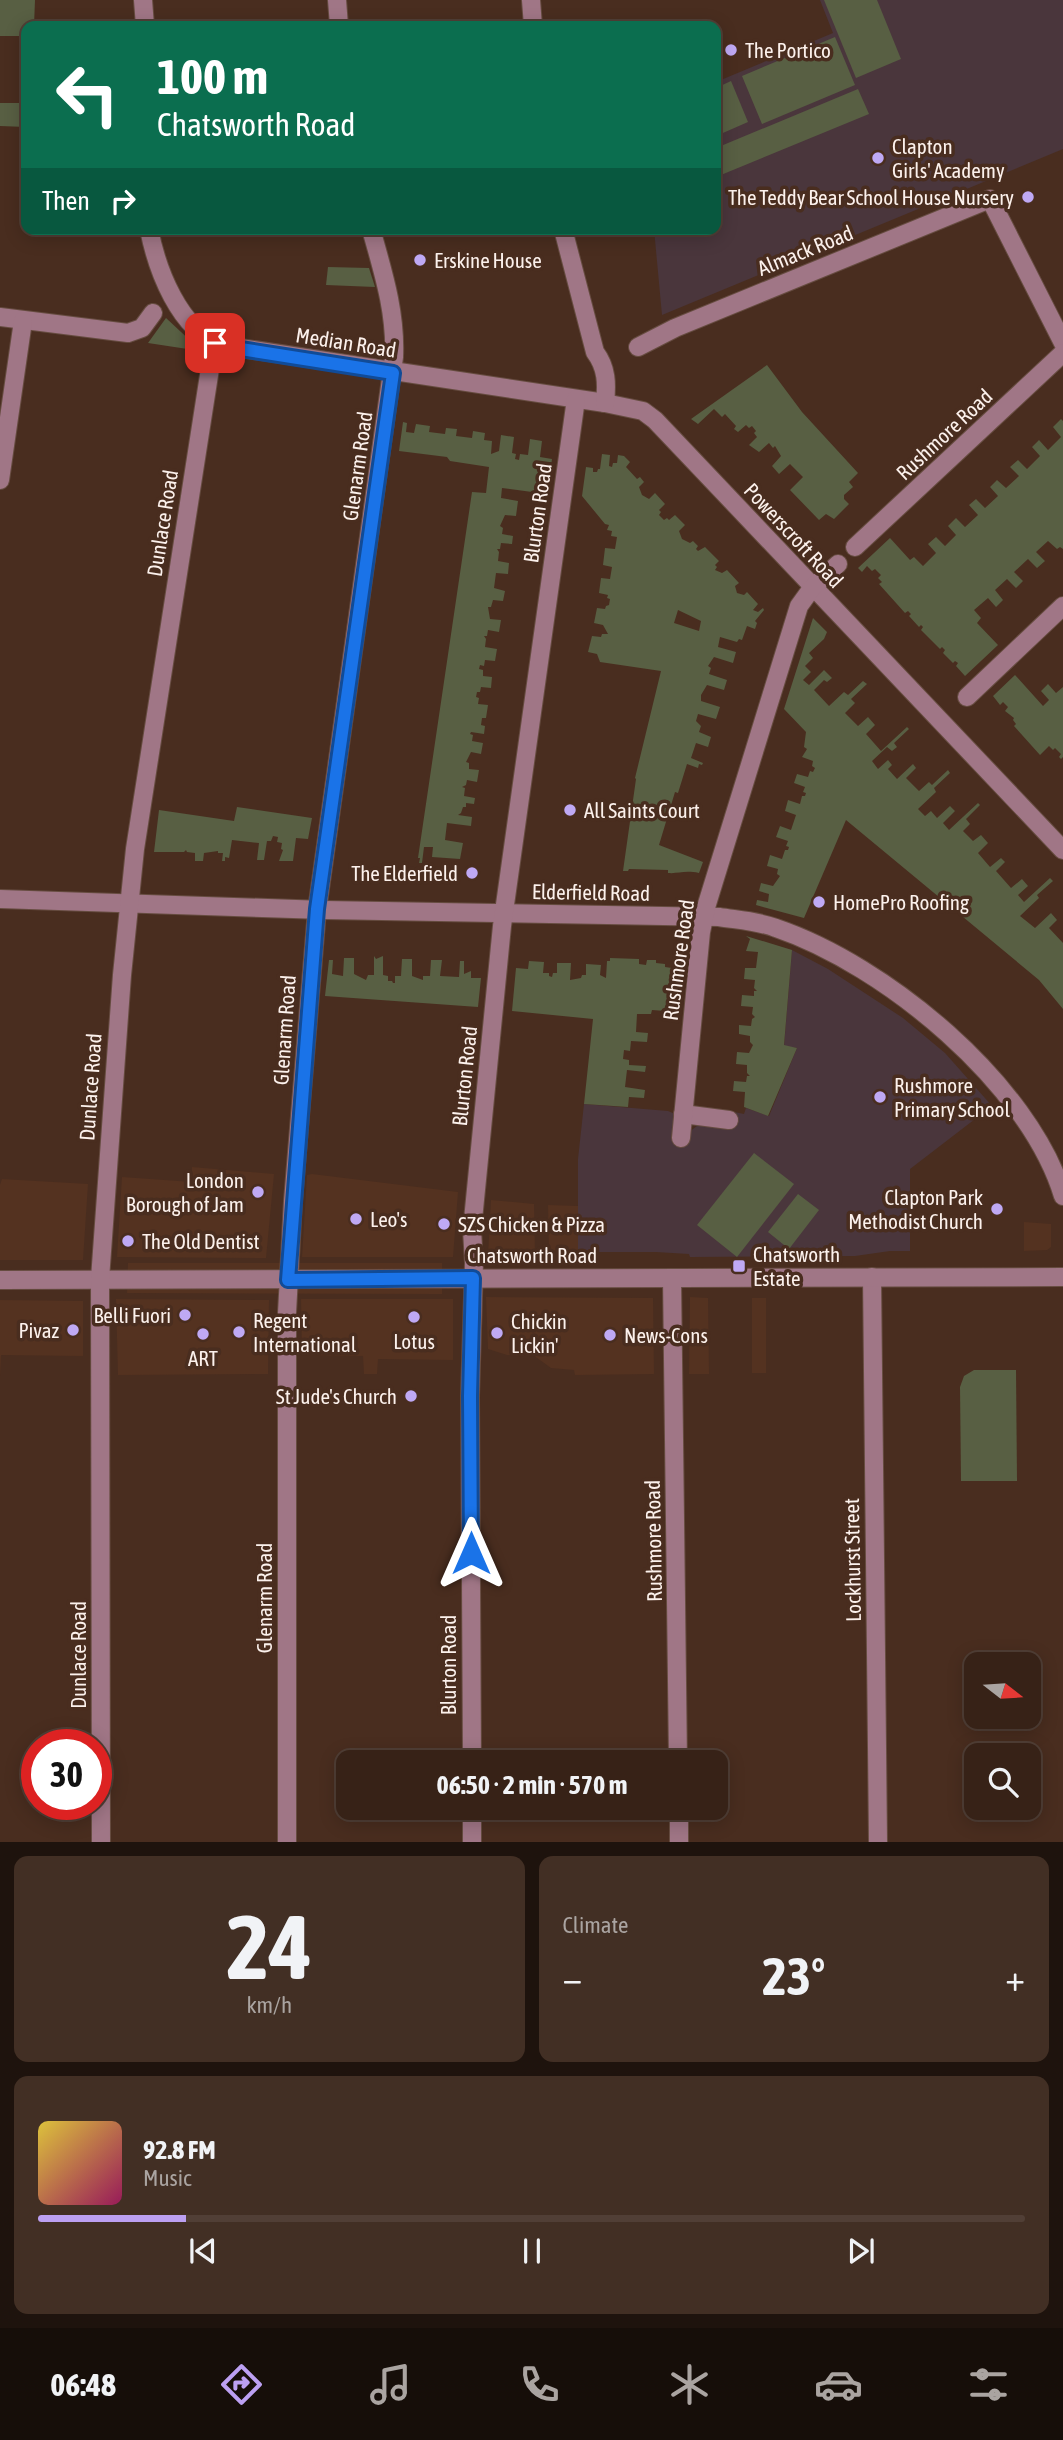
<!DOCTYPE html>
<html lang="en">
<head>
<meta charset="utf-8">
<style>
	body { margin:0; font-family:"Asap Condensed",sans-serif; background:#422f24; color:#f1f3f6; height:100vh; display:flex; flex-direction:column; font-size:26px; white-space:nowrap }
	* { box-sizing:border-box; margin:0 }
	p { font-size:23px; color:#aaa4a1 }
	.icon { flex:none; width:38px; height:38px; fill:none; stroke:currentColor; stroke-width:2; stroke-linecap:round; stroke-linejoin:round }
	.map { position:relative; height:1842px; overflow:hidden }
	.panel { display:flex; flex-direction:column; gap:14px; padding:14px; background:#1e130d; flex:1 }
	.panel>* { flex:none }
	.banner { position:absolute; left:21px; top:21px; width:700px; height:214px; border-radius:14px; box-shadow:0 4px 18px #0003,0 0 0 2px #513f36; background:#0b6e4f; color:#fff; overflow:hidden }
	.needle { width:46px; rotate:107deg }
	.controls { position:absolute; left:964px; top:1652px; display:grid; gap:14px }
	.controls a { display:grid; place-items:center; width:77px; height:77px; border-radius:14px; background:#372217; box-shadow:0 4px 18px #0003,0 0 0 2px #513f36; font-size:35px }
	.speed { position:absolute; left:21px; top:1729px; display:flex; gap:14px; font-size:35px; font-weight:700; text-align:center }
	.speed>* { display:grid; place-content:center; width:91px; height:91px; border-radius:50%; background:#372217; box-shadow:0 4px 18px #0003,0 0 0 2px #513f36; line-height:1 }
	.speed .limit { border:10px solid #d22; background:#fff; color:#111 }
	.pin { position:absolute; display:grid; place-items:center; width:60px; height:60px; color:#fff; margin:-30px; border-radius:14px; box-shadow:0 4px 10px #0006 }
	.me { position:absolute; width:77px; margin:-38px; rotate:0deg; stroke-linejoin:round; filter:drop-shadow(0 0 5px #0008) }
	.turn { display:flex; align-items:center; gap:24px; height:147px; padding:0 21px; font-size:32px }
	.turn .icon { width:91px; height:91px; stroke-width:2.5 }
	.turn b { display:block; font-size:49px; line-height:60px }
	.then { display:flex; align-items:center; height:66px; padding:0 21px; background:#0003; gap:14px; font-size:26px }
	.big { font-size:52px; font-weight:700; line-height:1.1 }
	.panel .tile { flex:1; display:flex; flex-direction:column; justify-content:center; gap:10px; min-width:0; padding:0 24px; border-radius:14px; background:#422f24 }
	.panel .dial { align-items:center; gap:0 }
	.dial b { font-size:91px; line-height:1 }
	.song { display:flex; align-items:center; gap:21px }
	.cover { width:84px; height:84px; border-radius:10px; background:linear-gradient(135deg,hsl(50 70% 55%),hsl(330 70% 35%)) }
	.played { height:7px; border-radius:4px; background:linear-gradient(90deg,#bca0f2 15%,#513f36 15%) }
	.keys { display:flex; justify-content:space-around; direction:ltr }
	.heat { display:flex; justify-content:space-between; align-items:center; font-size:38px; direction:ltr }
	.panel .tiles { flex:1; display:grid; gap:14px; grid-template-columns:1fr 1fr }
	.tile:last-child { grid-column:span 2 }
	.trip { position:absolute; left:336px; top:1750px; width:392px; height:70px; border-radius:14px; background:#372217; box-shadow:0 4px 18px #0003,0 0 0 2px #513f36; font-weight:700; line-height:70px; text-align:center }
	.dock { display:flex; height:112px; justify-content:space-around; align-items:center; background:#160e09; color:#aaa4a1 }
	.dock .icon { width:49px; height:49px }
	.dock .selected { color:#bca0f2 }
	.dock b { font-size:32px; color:#f1f3f6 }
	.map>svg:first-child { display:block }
	.built { fill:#543220 }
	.education { fill:#4a363c }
	.green { fill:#585f43; fill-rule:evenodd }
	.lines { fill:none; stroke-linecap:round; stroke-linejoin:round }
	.minor-casing { stroke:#664c40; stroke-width:20 }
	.minor { stroke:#a07686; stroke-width:18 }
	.route-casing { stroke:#114b97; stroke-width:18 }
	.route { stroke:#1a73e8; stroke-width:12 }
	.poi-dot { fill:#bfa9f4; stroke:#492d1f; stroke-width:2.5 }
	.labels { text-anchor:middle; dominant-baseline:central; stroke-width:7; stroke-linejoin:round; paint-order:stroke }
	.poi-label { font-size:21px; fill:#fcf1ec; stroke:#492d1f; text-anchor:start }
	.street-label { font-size:21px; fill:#fcf1ec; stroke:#492d1f }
</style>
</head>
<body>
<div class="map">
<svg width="1063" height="1842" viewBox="0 0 1063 1842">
	<rect width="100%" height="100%" fill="#492d1f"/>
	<!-- built -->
	<g class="built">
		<path d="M192 1167 274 1174 266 1258 117 1257 122 1177 192 1182Z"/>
		<path d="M312 1174 458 1192 453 1257H302L307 1175Z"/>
		<path d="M2 1179 88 1184 83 1260H0V1185Z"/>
		<path d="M491 1200 534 1204 535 1255H488Z"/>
		<path d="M548 1205 578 1206V1255H549Z"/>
		<path d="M1024 1222 1051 1224V1247L1047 1250 1024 1251Z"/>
		<path d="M128 1263H442V1294L127 1293Z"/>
		<path d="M486 1297 653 1298 654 1374 575 1375 574 1370 551 1368 533 1355H507L488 1349Z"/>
		<path d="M690 1297 708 1298 709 1374H689Z"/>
		<rect x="752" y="1298" width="14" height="75"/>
		<path d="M116 1299 269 1300 268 1374 118 1375Z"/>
		<path d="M301 1299H453V1360L378 1359 377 1374H364L363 1356 302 1355Z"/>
		<path d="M0 1300 83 1301V1356L1 1355 0 1376Z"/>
	</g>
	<!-- education -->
	<g class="education">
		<path d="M820 0H1063V149L662 315 654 229H716V82L833 33Z"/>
		<path d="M792 950 828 969 903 1018 945 1053 992 1106 910 1169V1251H890L855 1256 690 1257 689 1254 656 1252H578V1159L584 1104 668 1111 675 1114 689 1132 701 1123 729 1129 734 1112 744 1114 746 1108 769 1116 797 1048 784 1046Z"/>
	</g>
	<!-- green -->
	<g class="green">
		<path d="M0 0H35L34 26H26V36H0Z"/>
		<path d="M824 0H877L901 59 856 78Z"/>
		<path d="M835 37 855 85 762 124 742 76Z"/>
		<path d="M731 81 748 122 716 136V88Z"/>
		<path d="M858 89 869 114 716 177V148Z"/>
		<path d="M0 103H26V127L0 126Z"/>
		<path d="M328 267 369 268 375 287 326 285Z"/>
		<path d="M166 318 195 345 194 350 148 343Z"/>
		<path d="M767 365 802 412 858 473 849 482 853 487 844 495V499L849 504 834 519 826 514 819 520 790 490 803 477 790 464 779 474 772 466 781 456 775 446 773 448 769 443 759 452 749 445 757 437 754 433 756 431 752 426 749 428 746 425 738 432 734 429 736 426 725 414 722 417 714 409 698 424 691 419Z"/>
		<path d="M1061 419 1063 421V549L1060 547 1057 549 1048 541 1036 552 1045 561 1037 568 1028 559 1014 572 1023 581 1016 588 1007 579 995 590 1003 600 996 607 988 598 974 610 981 618 977 623 998 645 965 676 956 666 958 663 955 661 953 663 943 653 945 650 942 647 940 649 921 630 923 627 921 625 919 627 909 616 911 614 908 611 905 613 879 584 882 582 878 578 881 575 875 569 872 571 867 566 862 572 858 568 890 538 910 560 914 557 923 566 936 553 928 544 936 537 945 546 956 535 948 526 956 518 965 527 978 515 969 505 976 499 985 508 998 496 990 487 997 480 1006 488 1019 476 1010 467 1018 460 1027 469 1040 456 1032 447 1039 440 1048 450 1061 437 1053 427Z"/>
		<path d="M403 422 407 423 406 432 414 433 416 424 430 426 429 432 445 434 446 428 457 429 456 436 472 438 473 431 485 433 484 440 492 441 491 454 499 451 501 435 514 437 512 453 516 454 515 459 519 460 520 454 528 455 530 439 542 441 540 457 552 459 547 494 502 488 501 498 518 501 516 516 505 515 500 526 503 528 502 534 513 536 512 544 501 543 500 549H497L499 552 498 561 509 563 508 574 496 573 494 588 505 591 503 601 493 600 491 607H488L490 619 501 620 499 632 488 630 487 636H484L486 639 485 647 497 649 495 661 485 660 484 666 480 665 479 669 483 670V676L492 677 491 688 481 687 480 692H477L476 697 479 698 478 704 488 705 486 718H482L481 725 485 726 484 734 471 732 470 734 473 735 472 741 483 743 481 754 471 752 466 762 469 763V769L479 770 477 782 467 780 466 785 462 787 465 788 464 796 475 798 474 804 466 803V807H463L461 813 458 815 472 817 471 826 447 823 445 840 463 843 460 859 432 857 433 847H424L422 863H419L420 858H418L472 492 486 493 489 467 450 461 447 457 399 451Z"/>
		<path d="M602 454 610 455 609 466 612 467 613 463H617L618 455 624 456 630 462 626 467 637 479 640 477 644 482 639 487 642 495 649 499 655 493 665 504 659 510 661 512 659 515 664 520 667 518 669 520 675 515 685 525 679 531 682 539 690 543 693 541 698 546 696 549 698 551 705 547 719 561 715 565 717 567 715 570 722 573 727 570 739 583 735 586 737 593 744 595 747 592 758 604 753 610 758 612 763 608 764 610 755 621 757 623 755 629 747 626 742 640 739 639 737 642 720 637 718 647 736 652 733 663 714 657 708 666 711 668 709 674 727 680 724 690 707 685 701 695V701L720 707 716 719 698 714 696 721 701 726 699 732 711 737 708 747 696 743 691 758 703 763 702 765 699 764 698 768 687 764 678 793 675 792 659 845 703 862 699 873C684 870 678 874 668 873V870L629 869 628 871H623L636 779 635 778 661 671 600 662 597 654 588 652 592 636 601 637 602 634H608L603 625 594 623 597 608 605 609 606 606 609 605 610 599 607 598 608 595 599 593 601 578 610 579 612 567 603 565 605 548 615 549 617 537 611 536 612 531 607 530 609 525 605 524 582 496 586 467 593 468V472H597L598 469H600ZM678 610 701 621 699 631 674 623Z"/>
		<path d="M813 618 827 632 824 639 809 653 813 658 805 666 811 672 803 680 809 685 824 670 832 678 827 682 824 680 814 690 829 706 844 692 848 695 863 681 867 684 851 699 855 703 845 713 858 726 868 717 875 725 866 734 881 751 907 727 909 729 894 743 897 747 892 751 887 747 872 761 878 769 888 760 892 765 888 769 897 779 913 764 916 768 906 778 919 791 929 782 932 785 948 770 950 773 934 788 936 792 918 809 925 816 931 811 937 818 950 806 955 811 943 823 949 830 978 803 980 805 966 819 970 824 963 831 973 841 981 835 988 843 978 853 990 867 1001 858 1005 862 996 871 1011 888 1022 879 1028 886 1018 895 1024 902 1050 878 1053 881 1037 895 1039 898 1020 916 1035 928 1051 913 1057 920 1049 928 1063 943V1009L1039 980 846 820 804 918 756 905 757 900 768 902 769 894 759 891 761 883 773 886 780 876 777 874 778 869 767 866 770 855 782 859 785 850H788L789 847 786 846 788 841 776 837 780 826 791 830 796 815 785 811 788 800 800 804 802 796H805L806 793 803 792 805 787 794 783 797 774 808 777 810 771 813 772 815 768 812 766 813 761 802 757 807 749 804 747 806 732 784 709Z"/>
		<path d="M1015 675 1043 706 1049 700 1041 691 1048 684 1056 693 1063 687V757L1061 759 1059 757 1061 754 1055 748 1053 750 1049 746 1040 755 1014 726 1016 724 1013 720 1014 718 1005 711 1008 707 1003 702 1000 705 993 696Z"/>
		<path d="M237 807 312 818 308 839 296 838 293 861H279L283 850 281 849 282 843 277 842 278 837 273 836 271 841H267L264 860H257L259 843 232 840 229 858 225 857V861H222L223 853H218V851L204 853 203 861H195V853L187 852 186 850 184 852H154L159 810 234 821Z"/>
		<path d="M746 936 792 950 784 1045 797 1048 768 1116 744 1107 745 1092 733 1091 734 1081 746 1082 747 1076H750L747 1073V1065L736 1064 737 1052 749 1053 753 1045 750 1042V1036L739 1034V1025L751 1026 752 1019 755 1017 752 1014 753 1007 741 1006 742 995 754 996V991H757L754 988 755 980 744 979 745 968H756L758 952 746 951 750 939Z"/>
		<path d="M374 956 376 959 383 956V975L388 976V981H392L393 983H395V976H401L402 959H412V976L423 980V976H430L431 960H442L440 976 459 977 460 961H464V974L471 971V978H481L478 1007 325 996 329 960H333L332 974 343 976 344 958H354V974L366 980 368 975H374Z"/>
		<path d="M610 958 639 959V964L646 965 647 960H656V963L665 964V967L672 968 673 965H683L679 1012 652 1010 651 1014H637L636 1032 648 1033 647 1042 631 1041 630 1051 624 1050 623 1059 629 1060V1065L646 1066 645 1072 627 1070 625 1087 645 1090 644 1098 629 1097 628 1107 584 1104 593 1019 512 1011 516 968 528 969 529 961 544 962 543 973H549V976L552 977 553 973H557V963H571L570 980 581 978 582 975H586V964L601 965 600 975 606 978 607 961H610Z"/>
		<path d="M754 1153 794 1184 737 1257 697 1225Z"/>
		<path d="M798 1194 819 1210 789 1249 768 1232Z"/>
		<path d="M974 1370H1016L1017 1481H961L960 1387 964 1376Z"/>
	</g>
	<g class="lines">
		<!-- minor casing -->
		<g class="minor-casing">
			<g id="minor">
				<path d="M143 0 145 26"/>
				<path d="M337 0 339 26"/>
				<path d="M531 0 533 26"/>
				<path d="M149 229C157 270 179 329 221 345L605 403 643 411 655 420 1063 850"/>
				<path d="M563 229 595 352C607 368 607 384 605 403"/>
				<path d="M0 317 128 333 142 328 153 313"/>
				<path d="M638 347 675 328 990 199 1063 343"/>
				<path d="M0 480 23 321"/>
				<path d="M855 547 1063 353"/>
				<path d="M967 697 1063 606"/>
				<path d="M0 899 324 910 719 917C738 920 758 921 776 928 885 965 1029 1083 1063 1196"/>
				<path d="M683 1114 729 1120"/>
				<path d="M681 1138 701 932 707 904 799 606 812 588 838 564"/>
				<path d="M872 1277 878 1842"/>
				<path d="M672 1278 678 1762"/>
				<path d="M0 1280 1063 1277"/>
				<path d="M472 1762 470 1396 474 1263 472 1230 502 926 576 399"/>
				<path d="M472 1808V1842"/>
				<path d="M679 1808V1842"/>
				<path d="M101 1842 100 1279 122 975 135 849 214 343"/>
				<path d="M287 1842V1313L293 1201 317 910 394 357C396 312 383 272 371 229"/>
			</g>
		</g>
		<!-- minor -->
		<use href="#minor" class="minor"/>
	</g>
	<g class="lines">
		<!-- route casing -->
		<g class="route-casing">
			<path id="route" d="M215 343 228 347 393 373 317 909 288 1280 473 1278 470 1396 471 1553"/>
		</g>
		<!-- route -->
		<use href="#route" class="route"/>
	</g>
	<!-- markers -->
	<g class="poi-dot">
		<circle cx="731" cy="50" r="7"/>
		<circle cx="878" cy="158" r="7"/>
		<circle cx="1028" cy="197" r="7"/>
		<circle cx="420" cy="260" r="7"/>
		<circle cx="570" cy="810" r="7"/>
		<circle cx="472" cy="873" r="7"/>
		<circle cx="819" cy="902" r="7"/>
		<circle cx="880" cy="1097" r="7"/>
		<circle cx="258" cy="1192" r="7"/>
		<circle cx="997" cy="1209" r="7"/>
		<circle cx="356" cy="1219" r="7"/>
		<circle cx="444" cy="1224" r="7"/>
		<circle cx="128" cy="1241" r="7"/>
		<rect x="732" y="1259" width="14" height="14" rx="3.5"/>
		<circle cx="185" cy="1315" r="7"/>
		<circle cx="414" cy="1317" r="7"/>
		<circle cx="73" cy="1330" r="7"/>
		<circle cx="239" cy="1332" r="7"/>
		<circle cx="497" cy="1333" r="7"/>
		<circle cx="203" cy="1334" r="7"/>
		<circle cx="610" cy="1335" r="7"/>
		<circle cx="411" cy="1396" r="7"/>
	</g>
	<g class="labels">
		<!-- poi labels -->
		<g class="poi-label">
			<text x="745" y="50">The Portico</text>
			<text x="892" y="146">Clapton<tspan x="892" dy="24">Girls' Academy</tspan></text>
			<text x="1014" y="197" text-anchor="end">The Teddy Bear School House Nursery</text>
			<text x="434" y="260">Erskine House</text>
			<text x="584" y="810">All Saints Court</text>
			<text x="458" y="873" text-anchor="end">The Elderfield</text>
			<text x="833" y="902">HomePro Roofing</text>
			<text x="894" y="1085">Rushmore<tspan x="894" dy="24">Primary School</tspan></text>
			<text x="244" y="1180" text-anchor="end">London<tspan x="244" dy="24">Borough of Jam</tspan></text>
			<text x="983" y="1197" text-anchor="end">Clapton Park<tspan x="983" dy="24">Methodist Church</tspan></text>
			<text x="370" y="1219">Leo's</text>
			<text x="458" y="1224">SZS Chicken &amp; Pizza</text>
			<text x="142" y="1241">The Old Dentist</text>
			<text x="753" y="1254">Chatsworth<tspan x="753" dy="24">Estate</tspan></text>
			<text x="171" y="1315" text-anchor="end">Belli Fuori</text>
			<text x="253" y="1320">Regent<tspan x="253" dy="24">International</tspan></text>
			<text x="511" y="1321">Chickin<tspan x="511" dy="24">Lickin'</tspan></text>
			<text x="59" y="1330" text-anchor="end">Pivaz</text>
			<text x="624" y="1335">News-Cons</text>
			<text x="414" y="1341" text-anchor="middle">Lotus</text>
			<text x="203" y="1358" text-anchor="middle">ART</text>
			<text x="397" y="1396" text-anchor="end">St Jude's Church</text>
		</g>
		<!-- street labels -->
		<g class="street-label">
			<text transform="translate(805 250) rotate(-22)">Almack Road</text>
			<text transform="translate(346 342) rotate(9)">Median Road</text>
			<text transform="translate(944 434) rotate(-43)">Rushmore Road</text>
			<text transform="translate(357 466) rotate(-82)">Glenarm Road</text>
			<text transform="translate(537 513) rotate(-82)">Blurton Road</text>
			<text transform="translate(162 523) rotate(-81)">Dunlace Road</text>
			<text transform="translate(794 535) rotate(47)">Powerscroft Road</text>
			<text transform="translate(591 892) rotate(1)">Elderfield Road</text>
			<text transform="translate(678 960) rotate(-82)">Rushmore Road</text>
			<text transform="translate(284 1030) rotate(-86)">Glenarm Road</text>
			<text transform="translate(464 1076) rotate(-84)">Blurton Road</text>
			<text transform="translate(90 1087) rotate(-86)">Dunlace Road</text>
			<text x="532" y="1255">Chatsworth Road</text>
			<text transform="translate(653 1541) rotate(-91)">Rushmore Road</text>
			<text transform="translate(852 1560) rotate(-91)">Lockhurst Street</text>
			<text transform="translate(264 1598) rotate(-90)">Glenarm Road</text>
			<text transform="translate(78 1655) rotate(-90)">Dunlace Road</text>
			<text transform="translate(448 1665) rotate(-90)">Blurton Road</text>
		</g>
	</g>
</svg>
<div class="controls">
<a><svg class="needle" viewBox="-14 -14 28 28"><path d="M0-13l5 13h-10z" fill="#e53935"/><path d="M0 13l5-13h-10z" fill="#aaa4a1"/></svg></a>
<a><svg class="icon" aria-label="search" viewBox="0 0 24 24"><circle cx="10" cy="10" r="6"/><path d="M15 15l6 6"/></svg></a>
</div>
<div class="speed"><div class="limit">30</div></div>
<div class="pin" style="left:215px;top:343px;background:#d93025"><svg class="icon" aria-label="arrive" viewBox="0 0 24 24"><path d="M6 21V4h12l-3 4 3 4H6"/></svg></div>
<svg class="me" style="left:471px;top:1553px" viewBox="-20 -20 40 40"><path d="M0-17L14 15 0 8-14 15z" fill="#1a73e8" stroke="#fff" stroke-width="4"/></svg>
<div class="trip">06:50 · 2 min · 570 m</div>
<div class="banner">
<div class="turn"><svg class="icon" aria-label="left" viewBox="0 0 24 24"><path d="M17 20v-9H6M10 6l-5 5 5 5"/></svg><div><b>100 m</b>Chatsworth Road</div></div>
<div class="then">Then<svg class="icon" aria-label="right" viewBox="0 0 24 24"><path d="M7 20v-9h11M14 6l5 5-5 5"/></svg></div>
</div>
</div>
<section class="panel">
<div class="tiles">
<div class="tile dial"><b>24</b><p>km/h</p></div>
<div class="tile"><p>Climate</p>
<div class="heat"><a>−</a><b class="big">23°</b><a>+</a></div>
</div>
<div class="tile">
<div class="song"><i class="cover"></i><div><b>92.8 FM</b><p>Music</p></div></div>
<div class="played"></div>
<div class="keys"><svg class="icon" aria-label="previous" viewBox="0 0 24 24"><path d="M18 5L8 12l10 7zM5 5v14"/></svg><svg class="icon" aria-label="pause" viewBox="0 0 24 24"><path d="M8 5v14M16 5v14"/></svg><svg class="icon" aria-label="next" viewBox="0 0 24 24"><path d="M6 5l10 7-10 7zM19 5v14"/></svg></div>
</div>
</div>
</section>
<nav class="dock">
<b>06:48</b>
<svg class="icon selected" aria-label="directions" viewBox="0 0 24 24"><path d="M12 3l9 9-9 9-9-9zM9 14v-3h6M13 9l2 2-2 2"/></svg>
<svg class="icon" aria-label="music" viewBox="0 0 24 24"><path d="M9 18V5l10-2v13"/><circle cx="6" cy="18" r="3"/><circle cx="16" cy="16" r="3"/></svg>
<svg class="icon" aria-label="phone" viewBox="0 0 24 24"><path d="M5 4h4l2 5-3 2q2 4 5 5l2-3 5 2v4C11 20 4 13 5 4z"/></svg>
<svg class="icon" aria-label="climate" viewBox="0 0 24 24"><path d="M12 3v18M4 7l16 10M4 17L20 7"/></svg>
<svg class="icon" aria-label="car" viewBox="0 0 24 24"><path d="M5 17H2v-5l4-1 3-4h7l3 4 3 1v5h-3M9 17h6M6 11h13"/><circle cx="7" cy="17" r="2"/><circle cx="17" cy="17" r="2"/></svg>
<svg class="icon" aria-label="filters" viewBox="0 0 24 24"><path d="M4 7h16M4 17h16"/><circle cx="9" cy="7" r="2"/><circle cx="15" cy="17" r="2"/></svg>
</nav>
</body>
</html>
